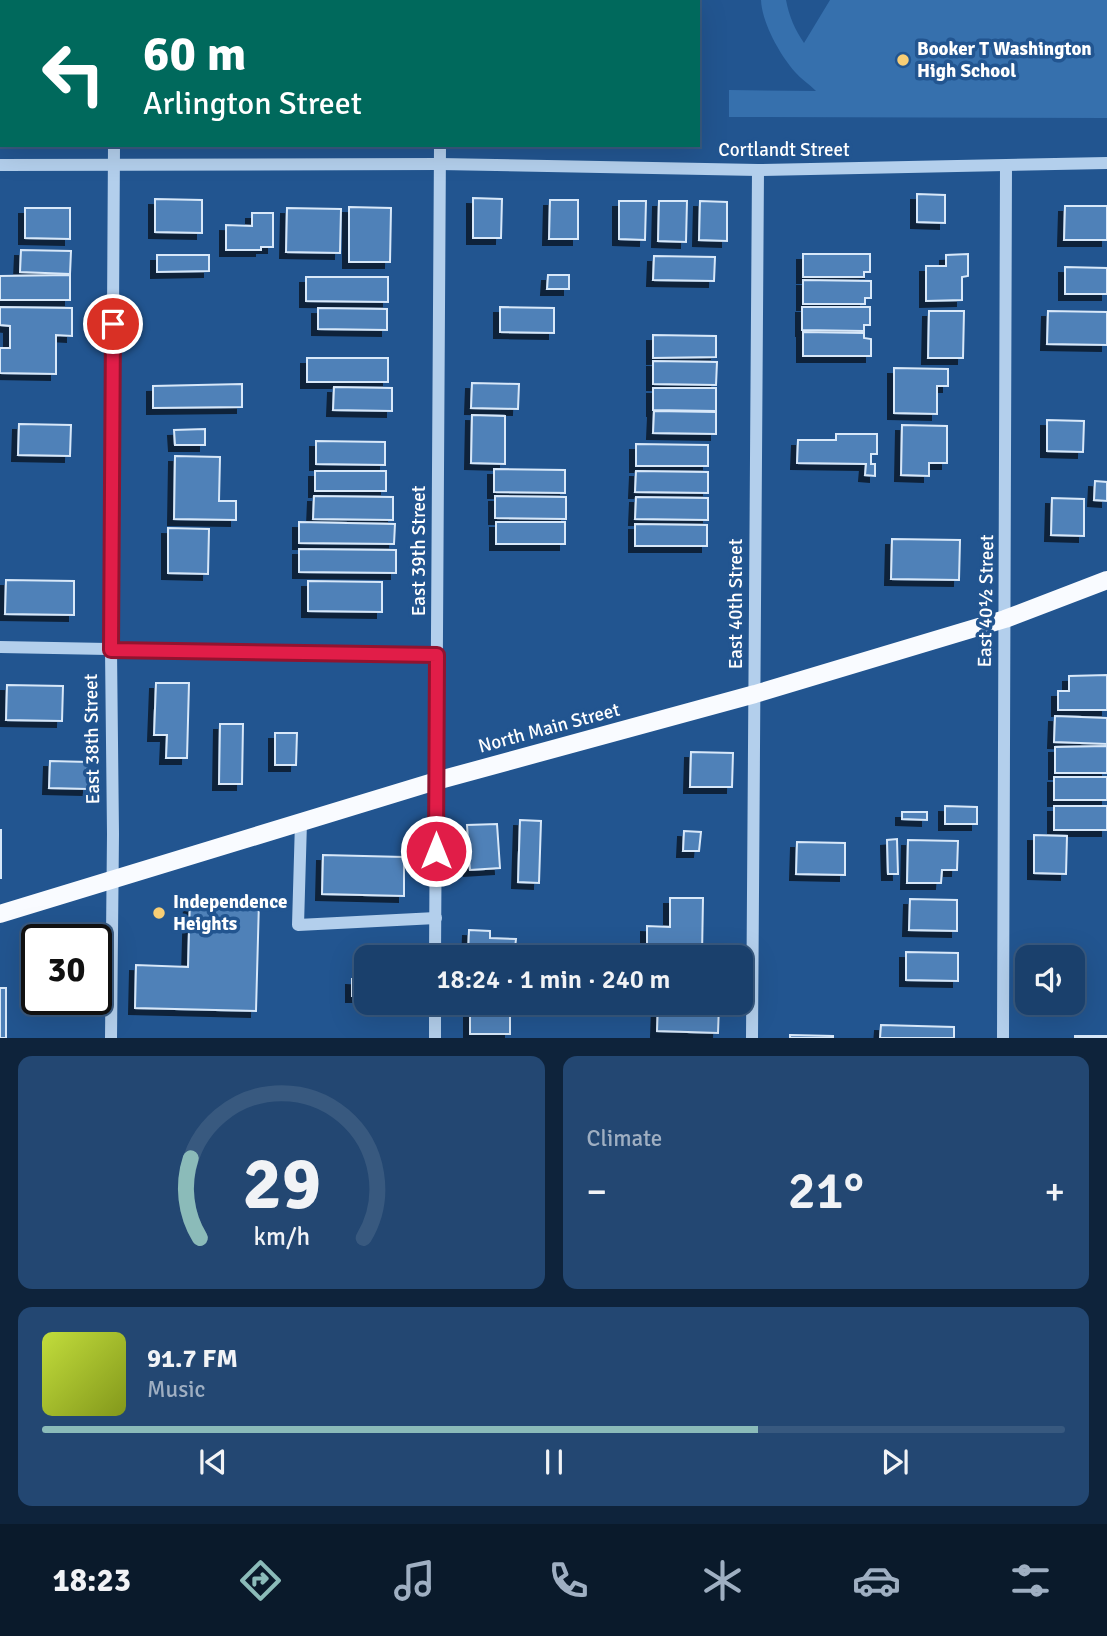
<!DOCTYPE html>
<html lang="en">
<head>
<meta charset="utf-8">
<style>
	body { margin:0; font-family:Signika,sans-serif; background:#234772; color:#f1f3f6; height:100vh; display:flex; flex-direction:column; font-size:26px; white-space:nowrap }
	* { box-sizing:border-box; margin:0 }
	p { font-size:23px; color:#9fafc2 }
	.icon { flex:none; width:38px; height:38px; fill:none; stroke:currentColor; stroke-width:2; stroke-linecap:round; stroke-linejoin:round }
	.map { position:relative; height:1038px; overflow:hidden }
	.sheet { display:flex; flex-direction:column; gap:18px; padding:18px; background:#0e233b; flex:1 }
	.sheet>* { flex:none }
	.hud { position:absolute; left:0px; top:0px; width:700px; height:147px; box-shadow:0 7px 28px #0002,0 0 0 2px #38597f; background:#00695c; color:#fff; overflow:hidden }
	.tools { position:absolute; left:1015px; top:945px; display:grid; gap:14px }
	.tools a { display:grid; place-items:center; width:70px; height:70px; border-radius:14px; background:#1a406c; box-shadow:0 7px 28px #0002,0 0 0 2px #38597f; font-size:35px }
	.speed { position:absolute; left:21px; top:924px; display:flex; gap:14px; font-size:35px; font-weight:700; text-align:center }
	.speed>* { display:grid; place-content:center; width:91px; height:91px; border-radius:50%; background:#1a406c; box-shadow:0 7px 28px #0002,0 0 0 2px #38597f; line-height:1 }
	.speed .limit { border:4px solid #111; border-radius:10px; background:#fff; color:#111 }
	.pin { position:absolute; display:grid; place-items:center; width:60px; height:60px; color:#fff; margin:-30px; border:4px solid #fff; border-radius:50%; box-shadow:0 2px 7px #0007 }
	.me { position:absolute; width:77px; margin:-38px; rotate:0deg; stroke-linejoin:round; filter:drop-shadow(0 0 5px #0008) }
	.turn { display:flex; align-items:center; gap:24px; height:147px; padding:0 28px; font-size:32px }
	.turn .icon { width:91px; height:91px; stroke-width:2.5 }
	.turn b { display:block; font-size:49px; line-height:60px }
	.big { font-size:52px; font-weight:600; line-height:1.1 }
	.sheet .widget { flex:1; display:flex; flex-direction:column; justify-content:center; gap:10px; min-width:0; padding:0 24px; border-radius:14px; background:#234772 }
	.sheet .dial { align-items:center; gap:0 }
	.dial svg { height:182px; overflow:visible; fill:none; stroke:#38597f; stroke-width:7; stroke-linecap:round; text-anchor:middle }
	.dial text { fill:#f1f3f6; stroke:none }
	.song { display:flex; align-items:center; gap:21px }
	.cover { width:84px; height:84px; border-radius:10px; background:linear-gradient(135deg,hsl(70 70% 55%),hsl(70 70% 35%)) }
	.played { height:7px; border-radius:4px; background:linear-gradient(90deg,#8bbbb9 70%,#38597f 70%) }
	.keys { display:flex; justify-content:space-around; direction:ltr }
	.heat { display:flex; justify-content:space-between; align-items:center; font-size:38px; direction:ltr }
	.sheet .tiles { flex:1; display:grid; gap:18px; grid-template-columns:1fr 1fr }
	.widget:last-child { grid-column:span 2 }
	.trip { position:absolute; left:354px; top:945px; width:399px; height:70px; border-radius:14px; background:#1a406c; box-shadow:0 7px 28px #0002,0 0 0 2px #38597f; font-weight:600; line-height:70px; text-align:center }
	.menu { display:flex; height:112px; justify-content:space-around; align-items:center; background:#0a1a2b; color:#9fafc2 }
	.menu .icon { width:49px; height:49px }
	.menu .current { color:#8bbbb9 }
	.menu b { font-size:32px; color:#f1f3f6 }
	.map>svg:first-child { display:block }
	.green { fill:#3670ad }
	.building { fill:#4f81b8; stroke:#d8e8f9; stroke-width:2; filter:url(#shadow) }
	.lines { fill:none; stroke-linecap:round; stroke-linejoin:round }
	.minor { stroke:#b3cfec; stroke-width:12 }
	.major { stroke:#f9fbff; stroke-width:18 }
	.route-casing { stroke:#92132f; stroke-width:18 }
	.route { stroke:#e11d48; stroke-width:12 }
	.poi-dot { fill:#f8ce75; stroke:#225590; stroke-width:2.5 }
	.labels { text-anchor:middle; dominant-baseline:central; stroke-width:7; stroke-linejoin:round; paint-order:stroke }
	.poi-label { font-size:19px; font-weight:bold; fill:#fff; stroke:#225590; text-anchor:start }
	.street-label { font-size:19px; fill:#fff; stroke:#225590 }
</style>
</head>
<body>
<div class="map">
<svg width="1107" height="1038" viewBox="0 0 1107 1038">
	<defs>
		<filter id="shadow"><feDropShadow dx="-6" dy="6" stdDeviation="0" flood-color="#0009"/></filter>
	</defs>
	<rect width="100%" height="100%" fill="#225590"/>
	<!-- green -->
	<path class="green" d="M761 0H786C789 16 795 30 804 43L830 0H1107V118L729 117V90L816 91C809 84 801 79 795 72 780 55 762 23 761 0Z"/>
	<!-- building -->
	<g class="building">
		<rect x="152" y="0" width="34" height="2"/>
		<path d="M917 194 945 195V223L917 222Z"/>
		<path d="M473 198 502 199 501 238H473Z"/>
		<path d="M155 199 202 200V233L155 232Z"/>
		<path d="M550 200H578V239H549Z"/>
		<path d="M619 201H646L645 240 619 239Z"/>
		<path d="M659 201H687L686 242 658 241Z"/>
		<path d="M700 201 727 202V241L699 240Z"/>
		<path d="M1065 206H1107V240H1064Z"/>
		<path d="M349 207 391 208 390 262H349Z"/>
		<path d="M25 208H70V239L25 238Z"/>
		<path d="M287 208 341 209 340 253 286 252Z"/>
		<path d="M252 213H273V247H261V250H226V225L252 226Z"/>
		<path d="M21 250 71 251 70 274 20 272Z"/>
		<path d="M803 254H870V272H864V277H803Z"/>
		<path d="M968 254V276L962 277V300L926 301V266H946V255Z"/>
		<path d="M157 255H209V271L157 272Z"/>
		<path d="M654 256 715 257 714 281 653 280Z"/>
		<path d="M1065 267 1107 268V294H1065Z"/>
		<path d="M70 275V300H0V276Z"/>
		<path d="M548 275H569V289H547Z"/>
		<path d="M306 277H388V302L306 301Z"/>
		<path d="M803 280 871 281V298H865V304H803Z"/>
		<path d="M0 307 72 308V336L56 335V374L0 373V348H10V326L0 325Z"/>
		<path d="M500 307 554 308V333L500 332Z"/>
		<path d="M802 307H870V325H864V331L802 330Z"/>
		<path d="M318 308 387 309V330L318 329Z"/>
		<path d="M929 311H964L963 358H928Z"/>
		<path d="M1048 311 1107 312V345L1047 344Z"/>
		<path d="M803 332 864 333V338L871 339V356H803Z"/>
		<path d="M653 335 716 336V357L653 358Z"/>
		<rect x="307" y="358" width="81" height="24"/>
		<path d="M653 361 717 362 716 385 653 384Z"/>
		<path d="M894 368 948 369V386H937V414L894 413Z"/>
		<path d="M472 383 519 384 518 409 471 408Z"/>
		<path d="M242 384V407L153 408V386Z"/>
		<path d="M334 387 392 388V411L333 410Z"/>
		<path d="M653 388H716V411L653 410Z"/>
		<path d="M654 411 716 412V434L653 433Z"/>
		<path d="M472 415 505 416V464L471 463Z"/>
		<path d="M1047 420 1084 421 1083 452 1047 451Z"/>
		<path d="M19 424 71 425 70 456 18 455Z"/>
		<path d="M902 425 947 426V463H929V476L901 475Z"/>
		<path d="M205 429V445H175L174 430Z"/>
		<path d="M836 434H877V454H871V464H875V476L865 475 866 464 797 463 798 440H836Z"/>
		<path d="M316 441 385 442V465L316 464Z"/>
		<path d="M636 444 708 445V466H636Z"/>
		<path d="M175 456 220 457 219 501H236V520L174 519Z"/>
		<path d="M494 469 565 470V493L494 492Z"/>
		<rect x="315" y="471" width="71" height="20"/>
		<path d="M636 471 708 472V493L635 492Z"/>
		<path d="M1095 481 1107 482V501L1094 500Z"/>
		<path d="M314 496 393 497V520L313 519Z"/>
		<path d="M495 496 566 497V519L495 518Z"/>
		<path d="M636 497 708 498V520L635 519Z"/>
		<path d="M1052 498 1084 499V536L1051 535Z"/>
		<path d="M299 522 395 524 394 544 299 543Z"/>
		<rect x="496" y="522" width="69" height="22"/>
		<path d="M635 524 707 525V546H635Z"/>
		<path d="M168 528 209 529 208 574 168 573Z"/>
		<path d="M892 539 960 540 959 580 891 579Z"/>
		<path d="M299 549 396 550V573L299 572Z"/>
		<path d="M6 580 74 581V615L5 614Z"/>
		<path d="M308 581 382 582V612L308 611Z"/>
		<path d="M1107 675V710H1058V691H1069V676Z"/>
		<path d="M156 683H189L187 758H166L167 735H154Z"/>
		<path d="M7 685 63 686 62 721 6 720Z"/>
		<path d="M1055 716 1107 718V744L1054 742Z"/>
		<path d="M220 724H243L242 784H219Z"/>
		<path d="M275 733H297L296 765H275Z"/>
		<path d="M1107 746V773H1055V747Z"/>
		<path d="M691 752 733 753 732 787H690Z"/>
		<path d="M50 761 88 762V789L49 788Z"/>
		<rect x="1054" y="777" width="53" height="23"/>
		<path d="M945 806 977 807V824H945Z"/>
		<rect x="1054" y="806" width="53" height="24"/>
		<path d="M902 812H927V820L902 819Z"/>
		<path d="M520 820 541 821 539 883 518 882Z"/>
		<path d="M497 824 500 868 470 870 467 825Z"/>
		<rect x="0" y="830" width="1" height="48"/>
		<path d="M684 831 701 832 699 851H683Z"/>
		<path d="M1034 835 1067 836 1066 874 1034 873Z"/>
		<path d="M897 839 898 874H888L887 840Z"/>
		<path d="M908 840 958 841 957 870H942L941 883H907Z"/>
		<path d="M797 842 845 843V875L796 874Z"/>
		<path d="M323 855 404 857V896L322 894Z"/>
		<path d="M670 898H703L702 955 647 954V926L670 927Z"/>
		<path d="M190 899 259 901 256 1011 135 1008 136 965 188 967Z"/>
		<path d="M910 899 957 900V931L909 930Z"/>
		<path d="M469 930 490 931V938L516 939 514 957 468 954Z"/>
		<path d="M906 952 958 953V981L906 980Z"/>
		<path d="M352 979 366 980V996H352Z"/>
		<rect x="0" y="988" width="6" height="50"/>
		<path d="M658 1003 719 1005 718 1033 657 1031Z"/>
		<rect x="470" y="1008" width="40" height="26"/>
		<path d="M881 1025 954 1027V1038H880Z"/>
		<path d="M790 1035 833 1036V1038H790Z"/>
		<rect x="1075" y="1036" width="32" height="2"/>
	</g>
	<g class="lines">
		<!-- minor -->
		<g class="minor">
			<path d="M115 2V0"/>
			<path d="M441 2V0"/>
			<path d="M0 165 440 164 758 170 1107 163"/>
			<path d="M0 647 437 655"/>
			<path d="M301 822 298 925 436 918"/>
			<path d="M435 957 440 145"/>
			<path d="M111 1038 113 834 111 650 114 145"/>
			<path d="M435 1038V1003"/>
			<path d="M752 1038 758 170"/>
			<path d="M1003 1038 1006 166"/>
		</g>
		<!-- major -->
		<path class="major" d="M0 914 436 781 755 694 1005 619 1107 580"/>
	</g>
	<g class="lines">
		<!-- route casing -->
		<g class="route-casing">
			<path id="route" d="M113 324 111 650 437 655 436 851"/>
		</g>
		<!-- route -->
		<use href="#route" class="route"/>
	</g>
	<!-- markers -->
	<g class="poi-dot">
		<circle cx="903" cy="60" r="7"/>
		<circle cx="159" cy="913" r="7"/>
	</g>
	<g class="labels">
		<!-- poi labels -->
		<g class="poi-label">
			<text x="917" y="49">Booker T Washington<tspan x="917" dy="22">High School</tspan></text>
			<text x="173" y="902">Independence<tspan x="173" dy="22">Heights</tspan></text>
		</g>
		<!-- street labels -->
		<g class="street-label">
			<text x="784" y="150">Cortlandt Street</text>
			<text transform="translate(419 551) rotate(-90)">East 39th Street</text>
			<text transform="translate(986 601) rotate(-89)">East 40½ Street</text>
			<text transform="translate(736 604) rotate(-90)">East 40th Street</text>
			<text transform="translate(549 728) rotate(-15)">North Main Street</text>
			<text transform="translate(92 739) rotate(-91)">East 38th Street</text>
		</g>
	</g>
</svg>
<div class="tools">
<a><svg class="icon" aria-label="sound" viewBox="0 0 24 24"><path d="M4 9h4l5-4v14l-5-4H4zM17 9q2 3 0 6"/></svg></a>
</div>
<div class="speed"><div class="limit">30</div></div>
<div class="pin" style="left:113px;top:324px;background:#d93025"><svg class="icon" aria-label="arrive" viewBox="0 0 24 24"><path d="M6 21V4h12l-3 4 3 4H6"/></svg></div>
<svg class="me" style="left:436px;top:851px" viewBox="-20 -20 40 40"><circle r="17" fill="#e11d48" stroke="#fff" stroke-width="3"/><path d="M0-11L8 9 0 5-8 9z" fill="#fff"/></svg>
<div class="trip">18:24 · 1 min · 240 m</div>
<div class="hud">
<div class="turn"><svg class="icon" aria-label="left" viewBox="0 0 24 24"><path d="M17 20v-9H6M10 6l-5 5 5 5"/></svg><div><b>60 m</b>Arlington Street</div></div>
</div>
</div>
<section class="sheet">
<div class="tiles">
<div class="widget dial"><svg viewBox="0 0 100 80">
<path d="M14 69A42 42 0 1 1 86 69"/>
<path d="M14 69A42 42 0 0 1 10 34" stroke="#8bbbb9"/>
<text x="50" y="56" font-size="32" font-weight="700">29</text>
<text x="50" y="72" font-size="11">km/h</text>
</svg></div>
<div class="widget"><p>Climate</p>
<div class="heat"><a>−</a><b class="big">21°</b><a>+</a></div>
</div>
<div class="widget">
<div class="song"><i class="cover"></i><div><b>91.7 FM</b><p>Music</p></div></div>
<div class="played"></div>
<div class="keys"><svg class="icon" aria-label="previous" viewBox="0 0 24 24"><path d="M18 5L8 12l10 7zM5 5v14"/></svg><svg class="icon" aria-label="pause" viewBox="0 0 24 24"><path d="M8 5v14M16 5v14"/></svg><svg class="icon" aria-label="next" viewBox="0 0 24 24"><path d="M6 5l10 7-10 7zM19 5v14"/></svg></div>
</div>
</div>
</section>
<nav class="menu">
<b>18:23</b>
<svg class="icon current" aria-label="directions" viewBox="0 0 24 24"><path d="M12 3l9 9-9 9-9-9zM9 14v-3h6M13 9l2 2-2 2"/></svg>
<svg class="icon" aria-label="music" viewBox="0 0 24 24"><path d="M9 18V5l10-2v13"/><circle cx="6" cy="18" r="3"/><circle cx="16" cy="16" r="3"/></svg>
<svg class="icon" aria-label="phone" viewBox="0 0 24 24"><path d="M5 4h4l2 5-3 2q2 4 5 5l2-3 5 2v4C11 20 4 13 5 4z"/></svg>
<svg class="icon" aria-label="climate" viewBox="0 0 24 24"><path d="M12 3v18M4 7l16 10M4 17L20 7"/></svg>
<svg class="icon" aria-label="car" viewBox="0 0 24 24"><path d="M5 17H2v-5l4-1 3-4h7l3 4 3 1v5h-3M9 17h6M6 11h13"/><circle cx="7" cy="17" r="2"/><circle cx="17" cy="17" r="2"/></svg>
<svg class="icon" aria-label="filters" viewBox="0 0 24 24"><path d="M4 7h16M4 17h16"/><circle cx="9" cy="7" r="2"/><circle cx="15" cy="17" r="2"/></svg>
</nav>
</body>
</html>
